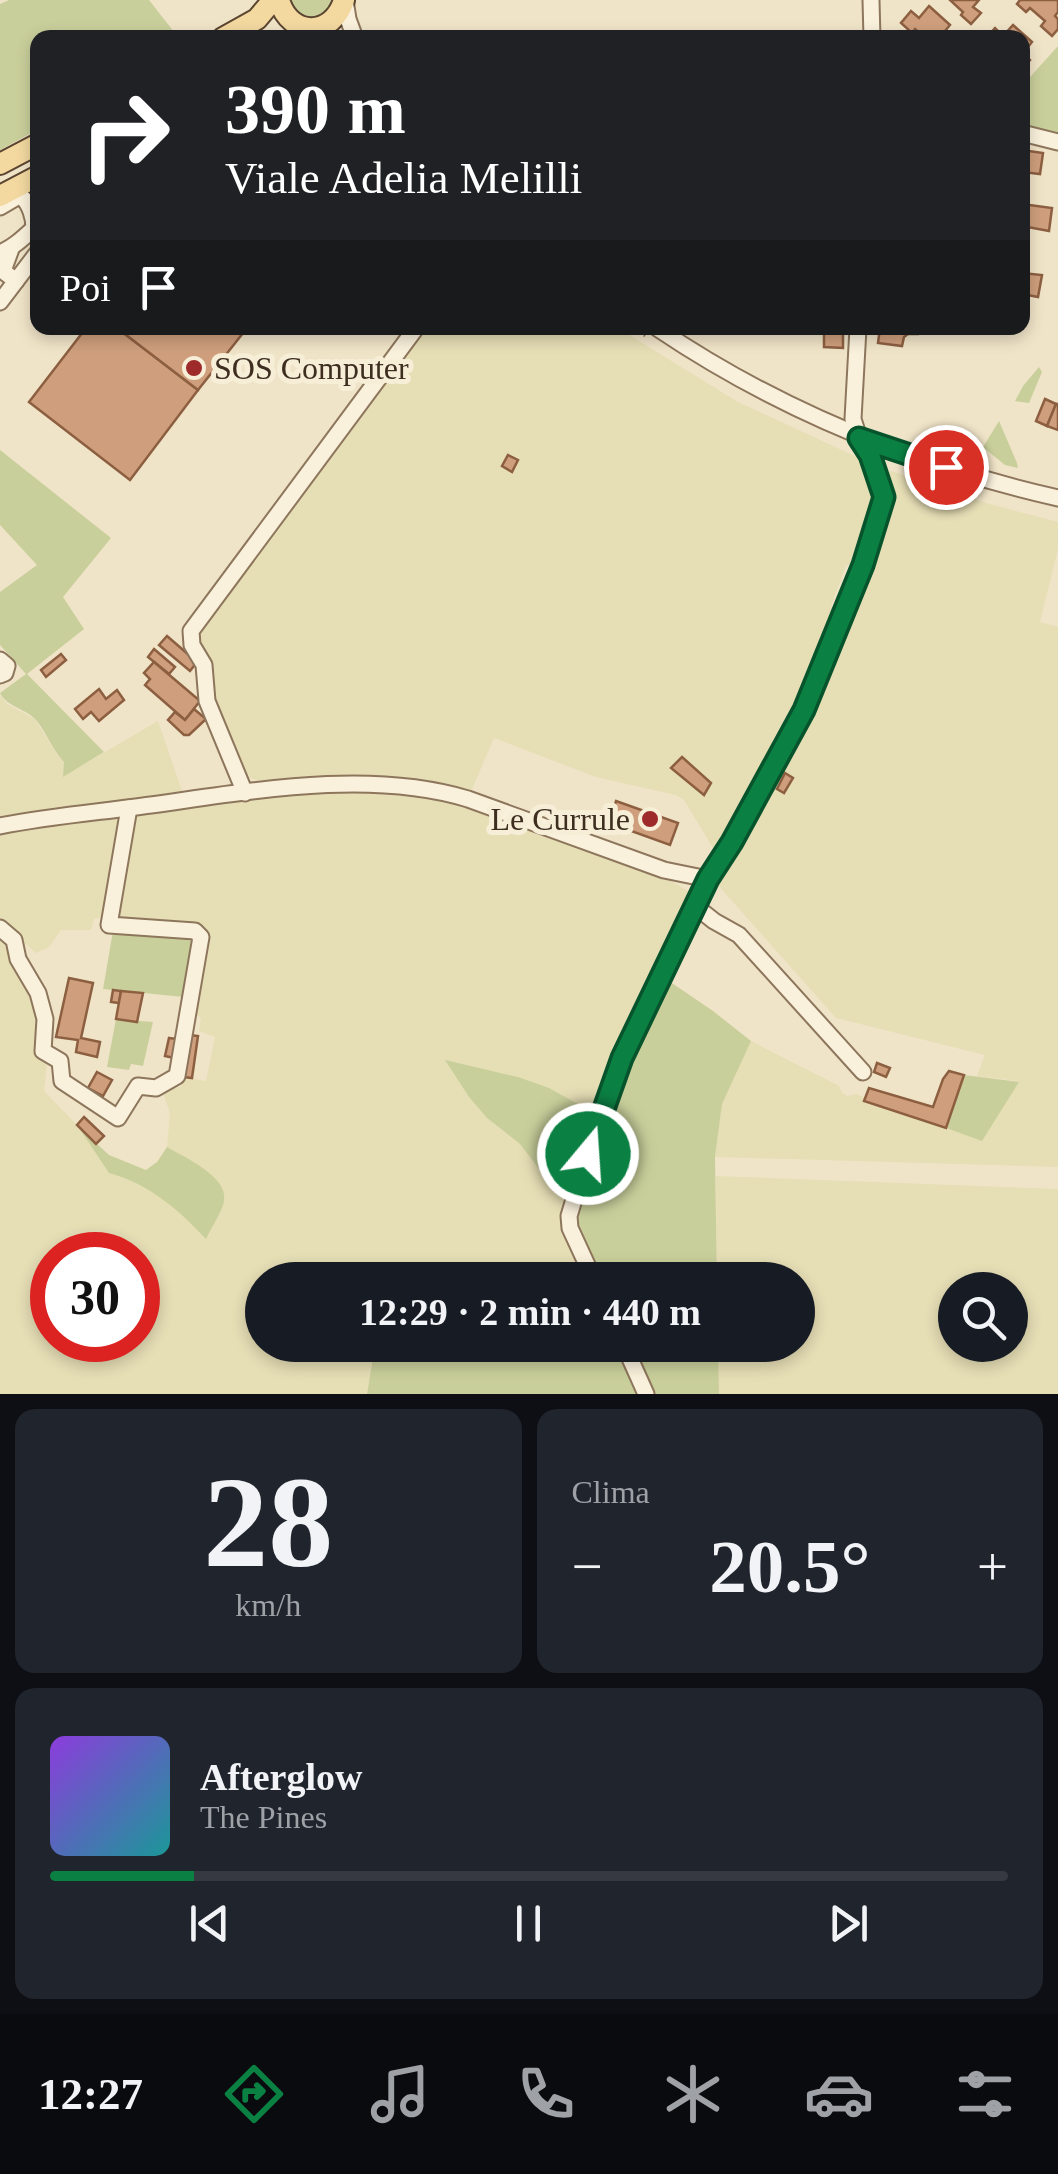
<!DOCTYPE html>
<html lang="it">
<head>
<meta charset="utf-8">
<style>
	body { margin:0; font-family:"Times New Roman",serif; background:#20242c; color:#f1f3f6; height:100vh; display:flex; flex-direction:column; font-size:38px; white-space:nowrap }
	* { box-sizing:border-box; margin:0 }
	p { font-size:32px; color:#9ea1a6 }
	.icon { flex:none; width:55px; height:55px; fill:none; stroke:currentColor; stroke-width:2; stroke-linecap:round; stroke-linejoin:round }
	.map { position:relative; height:1394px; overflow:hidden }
	.details { display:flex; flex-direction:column; gap:15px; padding:15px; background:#0d0f14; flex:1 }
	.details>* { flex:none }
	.top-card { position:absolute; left:30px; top:30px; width:1000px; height:305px; border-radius:20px; box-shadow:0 5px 15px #0003; background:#202124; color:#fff; overflow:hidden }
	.buttons { position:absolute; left:938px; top:1272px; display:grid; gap:20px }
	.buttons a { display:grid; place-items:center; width:90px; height:90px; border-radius:50%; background:#171b24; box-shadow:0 5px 15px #0003; font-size:50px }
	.speed { position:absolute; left:30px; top:1232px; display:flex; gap:20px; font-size:50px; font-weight:700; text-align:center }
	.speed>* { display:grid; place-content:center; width:130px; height:130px; border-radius:50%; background:#171b24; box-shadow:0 5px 15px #0003; line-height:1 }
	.speed .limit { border:15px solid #d22; background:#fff; color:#111 }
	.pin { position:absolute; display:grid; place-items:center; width:85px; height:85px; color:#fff; margin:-42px; border:5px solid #fff; border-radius:50%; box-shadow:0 2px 10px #0007 }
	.me { position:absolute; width:110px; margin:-55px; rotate:18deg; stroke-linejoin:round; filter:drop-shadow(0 0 8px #0008) }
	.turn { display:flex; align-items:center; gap:35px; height:210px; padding:0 30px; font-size:45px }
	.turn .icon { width:130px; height:130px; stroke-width:2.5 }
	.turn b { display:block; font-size:70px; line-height:85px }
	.then { display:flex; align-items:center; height:95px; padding:0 30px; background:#0003; gap:20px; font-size:38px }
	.big { font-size:75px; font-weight:700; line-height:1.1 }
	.details .widget { flex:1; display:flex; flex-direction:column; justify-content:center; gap:15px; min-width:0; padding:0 35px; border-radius:20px; background:#20242c }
	.details .dial { align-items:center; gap:0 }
	.dial b { font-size:130px; line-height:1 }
	.song { display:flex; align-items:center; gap:30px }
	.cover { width:120px; height:120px; border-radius:15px; background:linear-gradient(135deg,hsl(270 70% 55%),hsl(180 70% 35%)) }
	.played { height:10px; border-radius:5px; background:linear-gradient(90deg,#0b8043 15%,#363941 15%) }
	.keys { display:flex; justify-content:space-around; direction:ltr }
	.heat { display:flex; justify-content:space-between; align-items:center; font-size:55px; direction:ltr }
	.details .tiles { flex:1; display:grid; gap:15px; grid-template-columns:1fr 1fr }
	.widget:last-child { grid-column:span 2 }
	.trip { position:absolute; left:245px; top:1262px; width:570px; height:100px; border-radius:50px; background:#171b24; box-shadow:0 5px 15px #0003; font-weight:700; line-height:100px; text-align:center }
	.tab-bar { display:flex; height:160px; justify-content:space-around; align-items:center; background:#090b0e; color:#9ea1a6 }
	.tab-bar .icon { width:70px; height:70px }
	.tab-bar .active { color:#0b8043 }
	.tab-bar b { font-size:45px; color:#f1f3f6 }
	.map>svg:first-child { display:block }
	.farmland { fill:#e6deb5; fill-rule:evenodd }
	.green { fill:#c9cf9b }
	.building { fill:#cf9f7d; stroke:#8d5f41; stroke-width:2.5 }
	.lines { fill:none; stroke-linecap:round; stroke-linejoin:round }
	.minor-casing { stroke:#8d765c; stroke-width:19 }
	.major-casing { stroke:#5b4430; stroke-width:24 }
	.path { stroke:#8d765c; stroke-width:2.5; stroke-dasharray:8 5; stroke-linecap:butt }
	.minor { stroke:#faf1dc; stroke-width:15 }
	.major { stroke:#f3d9a0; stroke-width:20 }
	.route-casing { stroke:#07532c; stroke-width:25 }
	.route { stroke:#0b8043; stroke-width:18 }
	.poi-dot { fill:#9e2a2b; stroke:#f7eed8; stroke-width:4 }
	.labels { text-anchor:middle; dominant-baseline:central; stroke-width:10; stroke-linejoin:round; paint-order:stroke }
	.poi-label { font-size:32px; fill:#3d2e20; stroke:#f7eed8; text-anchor:start }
</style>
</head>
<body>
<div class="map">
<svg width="1058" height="1394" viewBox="0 0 1058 1394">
	<rect width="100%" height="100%" fill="#f0e4c8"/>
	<!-- farmland -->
	<g class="farmland">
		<path d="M425 328H618L738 402 859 458 876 490 875 500 857 562 846 566 831 606 836 618 800 706 792 707 772 741 775 755 726 840 713 848 684 800 676 795 596 777 494 738 470 794 269 785 248 777 239 767 212 699 195 642Z"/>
		<path d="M891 471 986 503 1058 522V549L1040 622 1058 627V1167L715 1157 722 1103 751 1041 839 1086 842 1093 847 1096 856 1094 865 1098V1102L982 1140 1018 1081 977 1076 985 1055 836 1018 715 882 801 731 827 672 869 565 891 492 886 473Z"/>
		<path d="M0 695 7 704 35 719 56 753 64 762V776L158 721 183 794 0 820Z"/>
		<path d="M375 790 455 799 659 874 693 894 594 1113 518 1077 446 1061 469 1097 487 1118 520 1144 539 1169 572 1182 588 1280H262V1345H375L367 1394H0V934L9 942 39 1012V1056L47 1063 44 1091 77 1125 109 1173 126 1178 165 1199 184 1215 217 1214 224 1201 208 1172 167 1147 170 1113 162 1089 181 1087 183 1077 206 1081 215 1037 199 1031 201 1018 194 1013 206 937 119 918 118 913 134 820 139 812 294 791ZM52 1255H138V1340H52Z"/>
		<path d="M116 815 120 817 105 916 94 919 91 930H61L49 947 36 953 0 921V831Z"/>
		<path d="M716 1176 1058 1189V1394H719L718 1345H798V1280H717ZM955 1290H1010V1345H955Z"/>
	</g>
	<!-- green -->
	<g class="green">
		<path d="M9 0H149L178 37 38 38 37 130 0 150V4Z"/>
		<path d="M290 0H334L326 13 311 18 297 12Z"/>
		<path d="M1058 46V137L1023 127 1022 86Z"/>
		<path d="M1039 367 1042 372 1029 403 1015 401 1023 386Z"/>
		<path d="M999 421 1017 463 1018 468 1005 465 983 447Z"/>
		<path d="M0 450 111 538 63 597 84 629 27 674 104 752 63 777 64 762C52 749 47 734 37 721 26 708 8 708 0 693L26 674 0 645V592L37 565 0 525Z"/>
		<path d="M113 931 194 938 184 997 103 989Z"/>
		<path d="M666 979 713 1011 751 1041 722 1104 715 1157 717 1280H599L574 1221 595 1144 617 1087Z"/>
		<path d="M116 1019 153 1022 143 1066 131 1064 129 1070 107 1067Z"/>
		<path d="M445 1060 518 1077 549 1088 594 1113 572 1182 539 1169 520 1144 487 1118 469 1097Z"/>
		<path d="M964 1075 1019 1082 982 1141 946 1128Z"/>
		<path d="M77 1125 109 1155 146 1170 157 1162 167 1147C184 1157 229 1177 224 1201 223 1210 210 1230 206 1239 178 1209 149 1184 109 1173Z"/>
		<path d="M375 1345H618L641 1394H367Z"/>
		<path d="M630 1345H718L719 1394H653Z"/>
	</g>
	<!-- building -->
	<g class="building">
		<path d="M950 0H979L973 7 981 13 971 24 961 15 963 12Z"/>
		<path d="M1020 0H1058V12L1055 16 1058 19V29L1052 36 1041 26 1045 21 1030 8 1026 12 1017 4Z"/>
		<path d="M929 6 950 25 941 36 942 38H926L915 29 912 33 901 23 911 11 919 18Z"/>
		<path d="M1013 25 1032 42 1023 53 1030 60 1022 69V38H986L995 28 1003 36Z"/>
		<path d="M1022 150 1043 153 1040 174 1022 172Z"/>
		<path d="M1022 204 1052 208 1049 231 1022 226Z"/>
		<path d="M1022 273 1042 275 1038 297 1022 294Z"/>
		<path d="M86 328H117L198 390 130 480 29 402Z"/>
		<path d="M117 328H247L198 390Z"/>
		<path d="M880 328H919L918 334H908L904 337 902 346 878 343Z"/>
		<path d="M824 330 843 331V348L824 347Z"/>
		<path d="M1045 399 1056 404 1047 426 1036 421Z"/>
		<path d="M1056 404H1058V430L1047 426Z"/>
		<path d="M508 455 518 460 512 472 502 466Z"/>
		<path d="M167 636 197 662 190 671 159 645Z"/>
		<path d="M154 649 175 667 169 674 148 657Z"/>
		<path d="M61 654 66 660 46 677 41 670Z"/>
		<path d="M154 662 200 701 185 720 145 685 150 679 144 673Z"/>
		<path d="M99 689 106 699 117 690 124 700 99 721 91 712 83 719 75 709Z"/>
		<path d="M194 709 206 719 189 735H184L168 720 175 712 185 720Z"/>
		<path d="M682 757 711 783 704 795 671 768Z"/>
		<path d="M785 773 793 778 784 793 777 789Z"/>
		<path d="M616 801 678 823 670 845 609 823Z"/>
		<path d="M69 978 93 983 81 1038 100 1042 97 1057 76 1052 78 1040 56 1037Z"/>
		<path d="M113 990 121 991 119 1003 111 1002Z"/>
		<path d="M121 991 143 993 137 1022 116 1019Z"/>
		<path d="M190 1035 198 1036 192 1078 183 1077Z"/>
		<path d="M169 1038 177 1039 174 1058 165 1056Z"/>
		<path d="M877 1063 890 1068 886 1077 874 1072Z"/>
		<path d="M949 1071 964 1075 946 1128 864 1101 869 1088 933 1107 943 1079Z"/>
		<path d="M97 1072 112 1080 103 1096 88 1088Z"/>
		<path d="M84 1117 104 1136 96 1144 77 1125Z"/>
	</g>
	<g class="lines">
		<!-- minor casing -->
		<g class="minor-casing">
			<g id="minor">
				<path d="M345 0 348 19 355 38"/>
				<path d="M871 0 872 38"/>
				<path d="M1022 133 1058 142"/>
				<path d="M0 207 17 197H22C30 204 34 218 34 228 23 238 14 247 0 253"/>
				<path d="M11 249 3 271 16 281"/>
				<path d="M0 302 38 252"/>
				<path d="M657 328C780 411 913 465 1058 498"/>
				<path d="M0 660 7 666 5 673 0 675"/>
				<path d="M245 793 207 701 204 665 192 645 191 631 416 328"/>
				<path d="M0 826C50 816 101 812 151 805 252 791 369 769 468 799L664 870 708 879"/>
				<path d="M695 906 714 921 739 935 863 1072"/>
				<path d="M0 928 14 940 18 959 38 993 45 1019 43 1051 60 1061 62 1081 118 1118 138 1086 156 1088 177 1076 201 937 195 931 109 925 129 808"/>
				<path d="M594 1280 570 1228 569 1216 594 1133 622 1057 708 879 732 841 804 710 863 565 884 497 871 455 859 438 853 419 858 328"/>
				<path d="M624 1345 646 1394"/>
			</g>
		</g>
		<!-- major casing -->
		<g class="major-casing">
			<g id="major">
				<path d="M279 0C290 38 333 37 344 0"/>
				<path d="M223 38 257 19 273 0"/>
				<path d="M0 164 38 144"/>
				<path d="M0 196 38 176"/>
			</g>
		</g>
		<!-- path -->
		<path class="path" d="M633 328 645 336"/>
		<!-- minor -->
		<use href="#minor" class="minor"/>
		<!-- major -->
		<use href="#major" class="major"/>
	</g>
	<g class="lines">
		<!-- route casing -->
		<g class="route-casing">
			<path id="route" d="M588 1154 622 1058 708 879 732 842 804 710 863 565 884 497 870 455 859 438 946 467"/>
		</g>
		<!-- route -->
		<use href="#route" class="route"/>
	</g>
	<!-- markers -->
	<g class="poi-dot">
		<circle cx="194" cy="368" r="10"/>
		<circle cx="650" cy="819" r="10"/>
	</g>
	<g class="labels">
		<!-- poi labels -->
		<g class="poi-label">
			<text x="214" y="368">SOS Computer</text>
			<text x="630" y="819" text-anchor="end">Le Currule</text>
		</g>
	</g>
</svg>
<div class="buttons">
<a><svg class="icon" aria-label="search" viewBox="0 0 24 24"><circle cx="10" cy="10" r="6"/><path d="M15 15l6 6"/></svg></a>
</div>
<div class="speed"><div class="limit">30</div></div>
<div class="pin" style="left:946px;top:467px;background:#d93025"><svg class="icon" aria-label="arrive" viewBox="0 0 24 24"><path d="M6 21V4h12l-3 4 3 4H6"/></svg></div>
<svg class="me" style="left:588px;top:1154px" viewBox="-20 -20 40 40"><circle r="17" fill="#0b8043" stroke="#fff" stroke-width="3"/><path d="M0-11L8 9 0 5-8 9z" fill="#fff"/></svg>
<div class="trip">12:29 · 2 min · 440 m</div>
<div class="top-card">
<div class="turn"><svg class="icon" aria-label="right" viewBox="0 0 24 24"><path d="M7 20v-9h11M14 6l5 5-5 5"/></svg><div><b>390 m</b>Viale Adelia Melilli</div></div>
<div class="then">Poi<svg class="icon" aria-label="arrive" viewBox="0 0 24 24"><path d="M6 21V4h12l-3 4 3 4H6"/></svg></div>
</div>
</div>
<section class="details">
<div class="tiles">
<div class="widget dial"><b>28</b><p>km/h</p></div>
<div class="widget"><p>Clima</p>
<div class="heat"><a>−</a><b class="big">20.5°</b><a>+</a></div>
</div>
<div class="widget">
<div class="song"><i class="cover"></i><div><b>Afterglow</b><p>The Pines</p></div></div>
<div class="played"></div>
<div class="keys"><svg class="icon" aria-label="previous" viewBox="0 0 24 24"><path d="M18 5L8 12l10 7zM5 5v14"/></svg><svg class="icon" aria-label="pause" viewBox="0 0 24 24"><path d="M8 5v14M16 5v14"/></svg><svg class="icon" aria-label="next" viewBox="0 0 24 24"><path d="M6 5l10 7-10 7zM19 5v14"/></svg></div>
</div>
</div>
</section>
<nav class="tab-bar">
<b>12:27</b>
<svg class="icon active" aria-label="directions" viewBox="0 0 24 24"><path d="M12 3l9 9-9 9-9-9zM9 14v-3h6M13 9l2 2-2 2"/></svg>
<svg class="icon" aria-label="music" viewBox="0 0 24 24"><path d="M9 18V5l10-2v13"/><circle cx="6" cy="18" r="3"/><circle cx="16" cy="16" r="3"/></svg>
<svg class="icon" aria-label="phone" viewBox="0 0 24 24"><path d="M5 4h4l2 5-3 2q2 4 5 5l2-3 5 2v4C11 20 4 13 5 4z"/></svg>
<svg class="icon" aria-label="climate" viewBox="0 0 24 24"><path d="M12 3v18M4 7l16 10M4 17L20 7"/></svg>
<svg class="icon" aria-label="car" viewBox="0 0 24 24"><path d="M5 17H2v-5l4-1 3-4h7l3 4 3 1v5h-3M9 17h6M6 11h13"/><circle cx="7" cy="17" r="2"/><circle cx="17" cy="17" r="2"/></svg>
<svg class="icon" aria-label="filters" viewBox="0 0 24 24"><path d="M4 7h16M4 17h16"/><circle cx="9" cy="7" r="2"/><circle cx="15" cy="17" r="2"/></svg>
</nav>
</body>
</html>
